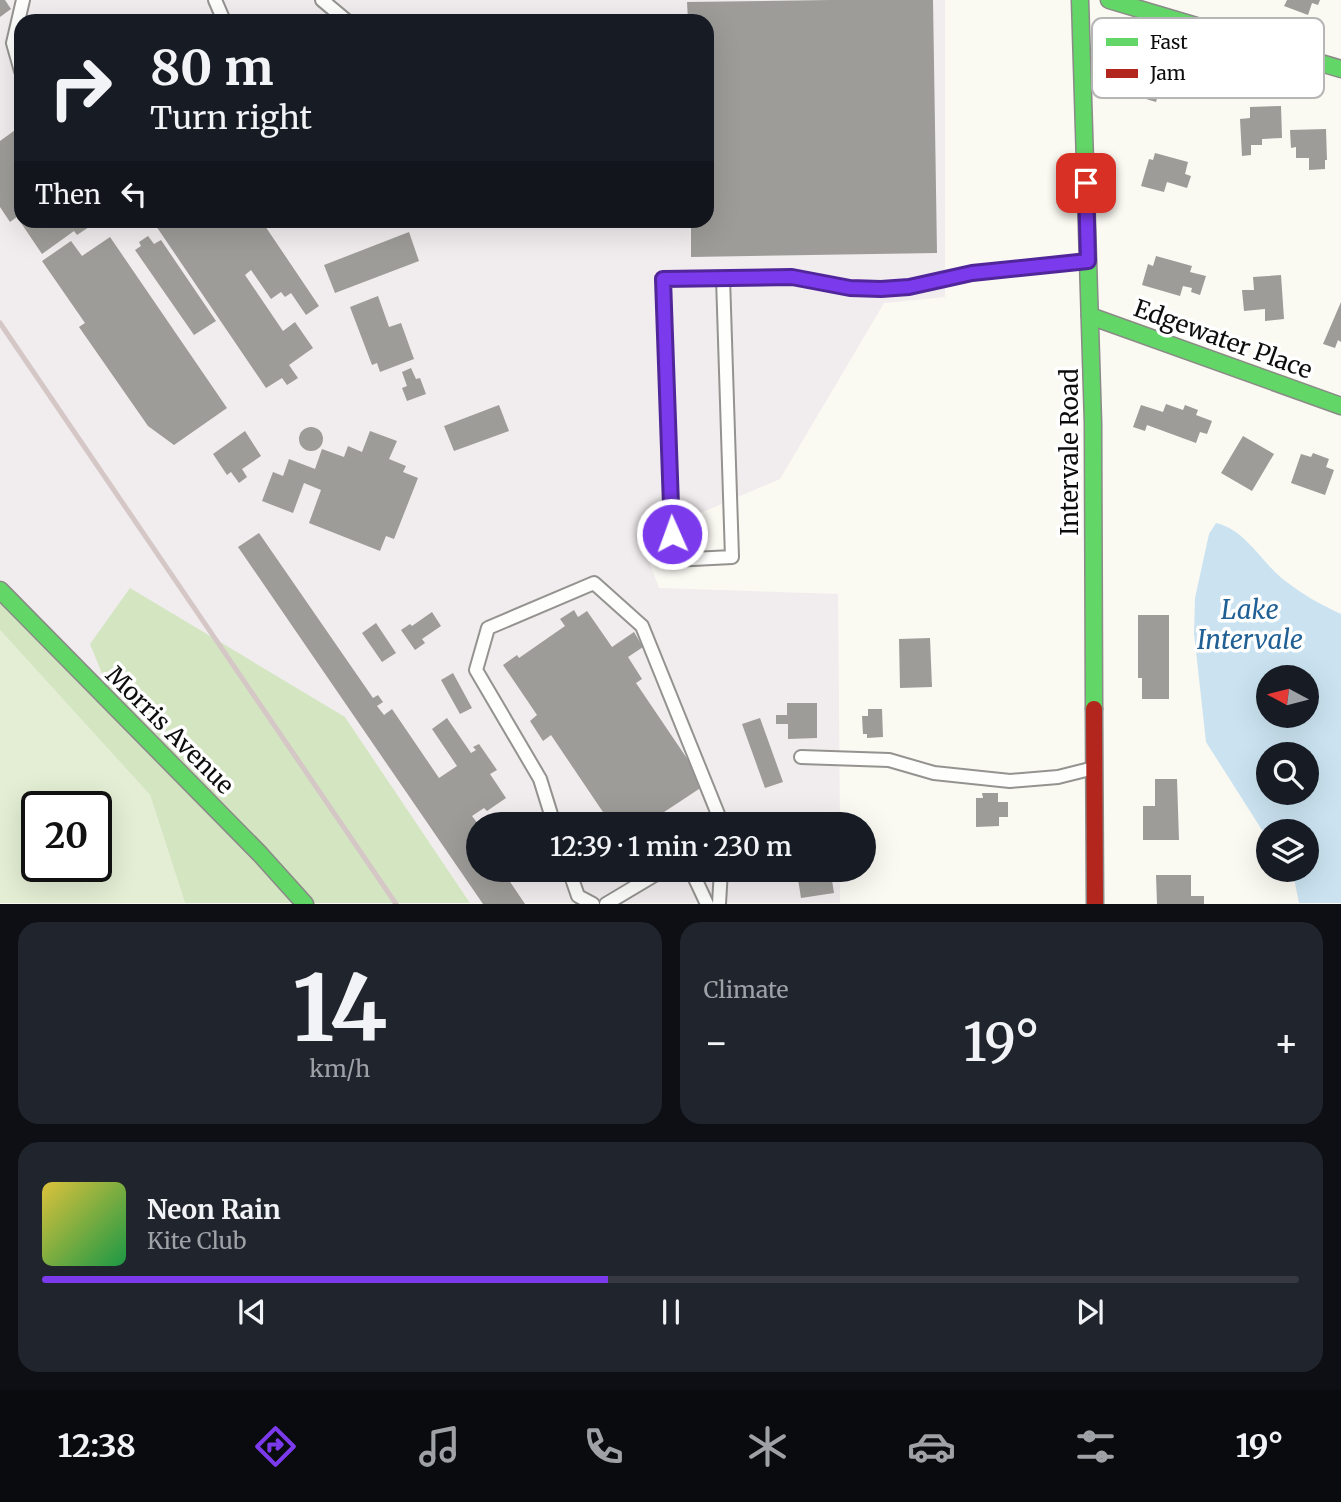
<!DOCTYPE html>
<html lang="en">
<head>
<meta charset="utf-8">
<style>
	body { margin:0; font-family:Merriweather,serif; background:#20242c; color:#f1f3f6; height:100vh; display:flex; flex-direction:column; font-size:26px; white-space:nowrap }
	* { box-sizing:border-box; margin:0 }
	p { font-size:23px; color:#9ea1a6 }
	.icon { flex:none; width:38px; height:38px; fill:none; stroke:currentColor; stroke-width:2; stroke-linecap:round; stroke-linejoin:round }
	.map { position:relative; height:904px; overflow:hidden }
	.drawer { display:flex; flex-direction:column; gap:18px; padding:18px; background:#0d0f14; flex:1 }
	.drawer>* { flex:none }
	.top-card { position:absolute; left:14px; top:14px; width:700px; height:214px; border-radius:21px; box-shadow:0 7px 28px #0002; background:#171b24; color:#f1f3f6; overflow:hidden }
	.needle { width:46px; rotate:277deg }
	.controls { position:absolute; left:1256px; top:665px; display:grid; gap:14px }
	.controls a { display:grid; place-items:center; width:63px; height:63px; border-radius:50%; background:#171b24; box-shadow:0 7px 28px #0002; font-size:35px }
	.speed { position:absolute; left:21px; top:791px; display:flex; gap:14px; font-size:35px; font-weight:700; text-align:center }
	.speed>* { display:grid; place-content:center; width:91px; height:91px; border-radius:50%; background:#171b24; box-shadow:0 7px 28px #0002; line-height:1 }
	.speed .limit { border:4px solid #111; border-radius:10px; background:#fff; color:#111 }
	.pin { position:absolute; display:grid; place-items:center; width:60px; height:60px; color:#fff; margin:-30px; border-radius:14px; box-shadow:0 4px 10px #0006 }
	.me { position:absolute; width:77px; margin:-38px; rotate:358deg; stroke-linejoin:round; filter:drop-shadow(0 0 5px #0008) }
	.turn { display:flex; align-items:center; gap:24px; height:147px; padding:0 21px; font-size:32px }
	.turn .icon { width:91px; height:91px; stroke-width:2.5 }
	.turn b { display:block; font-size:49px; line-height:60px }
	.then { display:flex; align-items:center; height:66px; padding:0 21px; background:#0003; gap:14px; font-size:26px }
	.big { font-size:52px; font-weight:600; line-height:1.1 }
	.drawer .card { flex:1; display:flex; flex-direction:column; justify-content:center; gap:10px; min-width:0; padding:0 24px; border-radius:21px; background:#20242c }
	.drawer .dial { align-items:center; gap:0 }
	.dial b { font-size:91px; line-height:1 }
	.song { display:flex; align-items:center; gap:21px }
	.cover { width:84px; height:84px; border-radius:10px; background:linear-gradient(135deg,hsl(50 70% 55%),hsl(140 70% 35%)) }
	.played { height:7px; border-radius:4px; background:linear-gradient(90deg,#7c3aed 45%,#363941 45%) }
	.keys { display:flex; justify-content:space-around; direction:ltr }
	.heat { display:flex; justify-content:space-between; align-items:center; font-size:38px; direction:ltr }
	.drawer .tiles { flex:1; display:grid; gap:18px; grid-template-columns:1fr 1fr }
	.card:last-child { grid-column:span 2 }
	.trip { position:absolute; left:466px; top:812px; width:410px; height:70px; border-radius:35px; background:#171b24; box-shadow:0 7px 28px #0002; font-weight:600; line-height:70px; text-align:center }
	.menu { display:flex; height:112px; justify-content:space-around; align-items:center; background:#090b0e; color:#9ea1a6 }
	.menu .icon { width:49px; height:49px }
	.menu .active { color:#7c3aed }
	.menu b { font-size:32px; color:#f1f3f6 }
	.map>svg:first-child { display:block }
	.industrial { fill:#f1ecee; fill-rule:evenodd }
	.green { fill:#e3eed4; fill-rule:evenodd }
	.forest { fill:#d4e5c2 }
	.water { fill:#cbe3f1; fill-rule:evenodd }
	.building { fill:#9d9c98 }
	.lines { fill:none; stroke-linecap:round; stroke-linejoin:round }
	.lane-casing { stroke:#949390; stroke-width:16 }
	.fast-casing { stroke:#8a8a87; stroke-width:19 }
	.jam-casing { stroke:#8a8a87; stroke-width:19 }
	.lane { stroke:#fefefd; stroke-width:12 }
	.fast { stroke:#63d668; stroke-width:16 }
	.jam { stroke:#b3261e; stroke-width:16 }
	.rail { stroke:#d5c7c6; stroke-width:5 }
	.route-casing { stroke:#51269a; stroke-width:18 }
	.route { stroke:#7c3aed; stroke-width:12 }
	.labels { text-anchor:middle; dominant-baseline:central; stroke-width:7; stroke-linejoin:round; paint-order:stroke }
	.street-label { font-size:24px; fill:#0d0d0d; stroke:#fff }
	.water-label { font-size:26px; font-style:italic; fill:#216094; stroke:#fff }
	.key { fill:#fff; stroke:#b6b6b6; stroke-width:2 }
	.key-label { font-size:19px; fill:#0d0d0d }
</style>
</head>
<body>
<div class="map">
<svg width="1341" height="904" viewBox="0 0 1341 904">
	<rect width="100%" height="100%" fill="#faf9f2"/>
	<!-- industrial -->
	<path class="industrial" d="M0 0H945V297L884 303 780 479 640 539 659 588 838 594 840 824H478V870H840V903H470L345 717 123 726 0 586ZM21 21H707V220H21Z"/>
	<!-- green -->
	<path class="green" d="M0 630 150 795 185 903H0ZM37 807H96V866H37Z"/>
	<!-- forest -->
	<path class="forest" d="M0 586 122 723 90 644 130 588 345 717 470 903H185L150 795 0 630Z"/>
	<!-- water -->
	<path class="water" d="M1216 523C1246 530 1261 562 1284 580 1302 594 1321 605 1341 614V903H1299L1295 883 1287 870H1307V831H1269V841L1206 742 1194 633 1195 598 1209 534ZM1269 677H1307V716H1269ZM1269 754H1307V793H1269Z"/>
	<!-- building -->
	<g class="building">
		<path d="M0 0H5L11 9 0 17Z"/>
		<path d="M830 0H933L937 253 691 257V220H707V21H688L687 2Z"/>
		<path d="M1287 0H1320L1318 5 1312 3 1308 15 1284 6Z"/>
		<path d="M1184 57 1201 62 1198 69 1203 71 1195 98 1160 88 1156 102 1136 96 1142 73 1156 77 1158 71 1165 73 1168 61 1182 65Z"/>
		<path d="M1281 106 1282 138 1262 139V145H1251V155L1242 156 1240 119 1250 118V107Z"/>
		<path d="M18 128 21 132V220H89L92 225 77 235 74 231 42 254 17 217 10 222 0 207V141Z"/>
		<path d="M1326 129 1327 160H1325V169L1309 170V158H1296V147L1291 148 1290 130Z"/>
		<path d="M1155 153 1188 162 1185 174 1191 176 1187 188 1167 182 1164 192 1141 186 1149 159 1153 160Z"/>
		<path d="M152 220H261L319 306 306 315 291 293 285 297 281 292 271 299 251 270 245 275 283 331 295 322 313 348 289 365 298 378 287 385 282 378 266 388Z"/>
		<path d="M409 232 419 261 335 293 324 265Z"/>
		<path d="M148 236 154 244 161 240 216 321 194 335 135 250 141 246 139 242Z"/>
		<path d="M110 237 227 408 174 445 148 426 79 327 85 323 42 261 71 241 82 256Z"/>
		<path d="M1156 256 1192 266 1190 272 1206 276 1200 295 1191 292 1192 288 1183 286 1180 296 1142 285 1148 264 1153 266Z"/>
		<path d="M1281 275 1284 319 1265 321V309L1244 311 1242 290H1254L1253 277Z"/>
		<path d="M378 296 389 327 401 323 414 359 380 372 377 363 372 365 350 307Z"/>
		<path d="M1341 302V342L1338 340 1335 348 1323 344Z"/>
		<path d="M411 368 416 379 420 378 426 394 407 401 402 388 407 386 402 372Z"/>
		<path d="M1166 404 1183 410 1185 405 1198 410 1196 415 1212 421 1207 434 1200 432 1196 443 1147 425 1145 431 1133 427 1141 405 1163 412Z"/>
		<path d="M499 405 509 431 454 451 444 426Z"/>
		<circle cx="311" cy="439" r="12"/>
		<path d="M245 431 261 456 242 469 247 477 239 483 231 472 227 475 213 454Z"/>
		<path d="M370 431 397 441 389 459 406 466 403 472 418 478 394 539 386 536 380 551 309 523 321 490 304 483 293 513 262 501 273 472 283 476 289 459 315 469 322 449 344 457 348 446 362 452Z"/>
		<path d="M1243 436 1274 454 1252 491 1221 473Z"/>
		<path d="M1313 453 1329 459 1326 467 1334 470 1325 495 1291 483 1301 454 1311 457Z"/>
		<path d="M259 533 373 698 378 695 383 702 377 706 384 715 392 709 439 778 457 766 432 729 447 718 471 753 476 750 473 747 479 744 497 770 490 774 506 798 487 811 484 808 472 816 478 824V833L475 835 478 840V870H502L525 904H483L238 547Z"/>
		<path d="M574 610 578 617 587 611 612 647 634 632 643 647 628 657 642 679 636 683 705 785 646 824H604L602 821 607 818 551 735 543 741 530 721 537 715 503 665 517 655 519 658 565 626 560 619Z"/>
		<path d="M432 612 441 626 422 639 425 643 415 650 401 630 410 624 412 626Z"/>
		<path d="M1138 615H1169V699H1142V678H1138Z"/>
		<path d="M376 623 396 653 382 662 362 633Z"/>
		<path d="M930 638 932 687 900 688 899 639Z"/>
		<path d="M453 673 472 708 460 714 441 680Z"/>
		<path d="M787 703H817V738L788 739V724H776V715H787Z"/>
		<path d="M868 709H882L883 737 867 738V734H863L862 716H868Z"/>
		<path d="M760 718 783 782 765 788 742 724Z"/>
		<path d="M1155 779H1177L1179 840H1143V806H1155Z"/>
		<path d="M982 793H998V802H1008V817H999V826L976 827V798H983Z"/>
		<path d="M831 874 834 893 801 898 798 879Z"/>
		<path d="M1156 875H1191V896H1204V904H1157Z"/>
	</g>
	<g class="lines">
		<!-- lane casing -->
		<g class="lane-casing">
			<g id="lane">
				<path d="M215 0 224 21"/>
				<path d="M322 0 347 21"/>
				<path d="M21 71 13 43 23 0"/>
				<path d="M723 278 732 557 673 560 663 279 792 277 850 288 881 289 909 287 972 273 1084 261"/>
				<path d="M801 757 889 760 934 773 1010 781 1058 777 1090 769"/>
				<path d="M554 824 540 779 476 670 488 628 594 583 642 626 722 824"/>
				<path d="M569 870 578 896 593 904"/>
				<path d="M691 870 707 904"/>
				<path d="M606 904 663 870"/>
				<path d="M719 904 721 870"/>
			</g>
		</g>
		<!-- fast casing -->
		<g class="fast-casing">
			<g id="fast">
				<path d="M1080 0 1093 423 1094 709"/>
				<path d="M1109 0 1341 69"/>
				<path d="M1090 316 1341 406"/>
				<path d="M0 590 260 854 305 904"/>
			</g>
		</g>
		<!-- jam casing -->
		<g class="jam-casing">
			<path id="jam" d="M1094 709 1095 904"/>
		</g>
		<!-- lane -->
		<use href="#lane" class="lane"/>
		<!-- fast -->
		<use href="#fast" class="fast"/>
		<!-- jam -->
		<use href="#jam" class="jam"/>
		<!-- rail -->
		<path class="rail" d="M0 323 396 904"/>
	</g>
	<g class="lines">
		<!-- route casing -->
		<g class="route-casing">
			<path id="route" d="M672 534 663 279 792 277 850 288 881 289 909 287 972 273 1088 261 1086 183"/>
		</g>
		<!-- route -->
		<use href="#route" class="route"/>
	</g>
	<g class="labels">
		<!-- street labels -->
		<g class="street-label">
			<text transform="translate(1223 339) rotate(20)">Edgewater Place</text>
			<text transform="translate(1069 452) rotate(-90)">Intervale Road</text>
			<text transform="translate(170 730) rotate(45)">Morris Avenue</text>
		</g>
		<!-- water labels -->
		<g class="water-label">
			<text x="1250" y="609">Lake<tspan x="1250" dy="30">Intervale</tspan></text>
		</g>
	</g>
	<!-- legend -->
	<rect x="1092" y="18" width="232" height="80" rx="10" class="key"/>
	<rect x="1106" y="38" width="32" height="8" fill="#63d668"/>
	<rect x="1106" y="69" width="32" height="9" fill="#b3261e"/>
	<g class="key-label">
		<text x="1150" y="49">Fast</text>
		<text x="1150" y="80">Jam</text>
	</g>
</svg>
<div class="controls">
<a><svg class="needle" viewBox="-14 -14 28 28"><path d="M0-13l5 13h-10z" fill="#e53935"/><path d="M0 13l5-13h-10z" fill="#9ea1a6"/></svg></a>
<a><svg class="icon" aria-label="search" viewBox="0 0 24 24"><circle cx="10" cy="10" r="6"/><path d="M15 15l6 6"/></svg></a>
<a><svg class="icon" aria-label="layers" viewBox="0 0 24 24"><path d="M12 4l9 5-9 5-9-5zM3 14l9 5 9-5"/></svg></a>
</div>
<div class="speed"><div class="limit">20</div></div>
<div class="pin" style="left:1086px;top:183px;background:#d93025"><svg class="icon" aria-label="arrive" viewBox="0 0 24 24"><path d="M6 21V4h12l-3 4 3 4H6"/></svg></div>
<svg class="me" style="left:672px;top:534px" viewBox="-20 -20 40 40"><circle r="17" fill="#7c3aed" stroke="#fff" stroke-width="3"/><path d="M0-11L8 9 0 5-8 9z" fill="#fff"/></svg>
<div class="trip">12:39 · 1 min · 230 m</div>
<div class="top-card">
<div class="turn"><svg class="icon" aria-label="right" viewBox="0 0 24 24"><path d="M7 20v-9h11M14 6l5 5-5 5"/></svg><div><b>80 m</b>Turn right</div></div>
<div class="then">Then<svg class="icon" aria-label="left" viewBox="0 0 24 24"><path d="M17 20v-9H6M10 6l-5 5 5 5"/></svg></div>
</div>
</div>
<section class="drawer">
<div class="tiles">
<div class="card dial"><b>14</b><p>km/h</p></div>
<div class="card"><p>Climate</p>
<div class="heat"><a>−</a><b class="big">19°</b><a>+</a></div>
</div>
<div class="card">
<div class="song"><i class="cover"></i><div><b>Neon Rain</b><p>Kite Club</p></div></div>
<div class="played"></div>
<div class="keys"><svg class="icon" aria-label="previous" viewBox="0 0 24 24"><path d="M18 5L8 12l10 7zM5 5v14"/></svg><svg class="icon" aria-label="pause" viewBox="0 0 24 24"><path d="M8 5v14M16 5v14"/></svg><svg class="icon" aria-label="next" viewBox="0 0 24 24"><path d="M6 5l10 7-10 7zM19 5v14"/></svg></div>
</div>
</div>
</section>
<nav class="menu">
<b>12:38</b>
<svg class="icon active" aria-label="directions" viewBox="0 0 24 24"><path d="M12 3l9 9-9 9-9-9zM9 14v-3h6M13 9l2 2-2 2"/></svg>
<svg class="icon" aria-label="music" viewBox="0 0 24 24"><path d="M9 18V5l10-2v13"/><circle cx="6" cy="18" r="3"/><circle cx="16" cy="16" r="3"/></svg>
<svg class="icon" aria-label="phone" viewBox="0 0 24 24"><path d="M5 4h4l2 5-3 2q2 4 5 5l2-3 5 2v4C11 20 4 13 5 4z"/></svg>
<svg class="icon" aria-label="climate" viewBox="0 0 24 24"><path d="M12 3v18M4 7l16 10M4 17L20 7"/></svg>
<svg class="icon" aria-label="car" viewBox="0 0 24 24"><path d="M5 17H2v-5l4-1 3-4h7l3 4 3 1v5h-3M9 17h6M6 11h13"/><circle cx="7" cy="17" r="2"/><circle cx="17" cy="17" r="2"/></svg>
<svg class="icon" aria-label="filters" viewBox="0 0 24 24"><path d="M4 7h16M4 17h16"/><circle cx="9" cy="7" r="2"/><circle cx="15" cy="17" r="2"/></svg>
<b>19°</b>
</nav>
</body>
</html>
